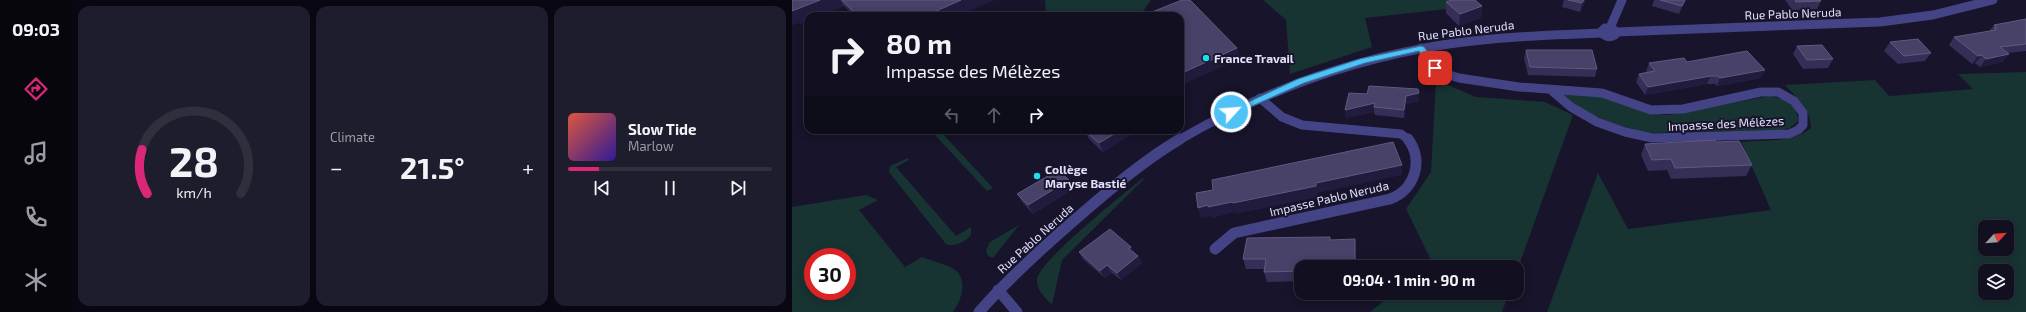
<!DOCTYPE html>
<html lang="en">
<head>
<meta charset="utf-8">
<style>
	body { margin:0; font-family:"Exo 2",sans-serif; background:#1e1d2d; color:#f1f3f6; height:100vh; display:flex; flex-direction:column; font-size:15px; white-space:nowrap }
	* { box-sizing:border-box; margin:0 }
	p { font-size:13px; color:#9c9ca5 }
	.icon { flex:none; width:22px; height:22px; fill:none; stroke:currentColor; stroke-width:2; stroke-linecap:round; stroke-linejoin:round }
	.map { position:relative; flex:1; overflow:hidden }
	.drawer { display:flex; flex-direction:column; gap:6px; padding:6px; background:#090812; width:720px }
	.drawer>* { flex:none }
	.banner { position:absolute; left:12px; top:12px; width:380px; height:122px; border-radius:12px; box-shadow:0 2px 10px #0003,0 0 0 1px #302f3e; background:#110f20; color:#f1f3f6; overflow:hidden }
	.needle { width:26px; rotate:64deg }
	.controls { position:absolute; left:1186px; top:220px; display:grid; gap:8px }
	.controls a { display:grid; place-items:center; width:36px; height:36px; border-radius:8px; background:#110f20; box-shadow:0 2px 10px #0003,0 0 0 1px #302f3e; font-size:20px }
	.speed { position:absolute; left:12px; top:248px; display:flex; gap:8px; font-size:20px; font-weight:700; text-align:center }
	.speed>* { display:grid; place-content:center; width:52px; height:52px; border-radius:50%; background:#110f20; box-shadow:0 2px 10px #0003,0 0 0 1px #302f3e; line-height:1 }
	.speed .limit { border:6px solid #d22; background:#fff; color:#111 }
	.pin { position:absolute; display:grid; place-items:center; width:34px; height:34px; color:#fff; margin:-17px; border-radius:8px; box-shadow:0 2px 6px #0006 }
	.me { position:absolute; width:44px; margin:-22px; rotate:64deg; stroke-linejoin:round; filter:drop-shadow(0 0 3px #0008) }
	.turn { display:flex; align-items:center; gap:14px; height:84px; padding:0 16px; font-size:18px }
	.turn .icon { width:52px; height:52px; stroke-width:2.5 }
	.turn b { display:block; font-size:28px; line-height:34px }
	.lanes { display:flex; align-items:center; height:38px; padding:0 16px; background:#0003; justify-content:center; gap:20px; direction:ltr }
	.lanes .off { opacity:.35 }
	.big { font-size:30px; font-weight:700; line-height:1.1 }
	.drawer .card { flex:1; display:flex; flex-direction:column; justify-content:center; gap:6px; min-width:0; padding:0 14px; border-radius:12px; background:#1e1d2d }
	.drawer .dial { align-items:center; gap:0 }
	.dial svg { height:104px; overflow:visible; fill:none; stroke:#302f3e; stroke-width:7; stroke-linecap:round; text-anchor:middle }
	.dial text { fill:#f1f3f6; stroke:none }
	.song { display:flex; align-items:center; gap:12px }
	.cover { width:48px; height:48px; border-radius:6px; background:linear-gradient(135deg,hsl(10 70% 55%),hsl(250 70% 35%)) }
	.played { height:4px; border-radius:2px; background:linear-gradient(90deg,#db2777 15%,#302f3e 15%) }
	.keys { display:flex; justify-content:space-around; direction:ltr }
	.heat { display:flex; justify-content:space-between; align-items:center; font-size:22px; direction:ltr }
	.drawer .tiles { flex:1; display:grid; gap:6px; grid-template-columns:repeat(3,1fr) }
	.trip { position:absolute; left:502px; top:260px; width:230px; height:40px; border-radius:12px; background:#110f20; box-shadow:0 2px 10px #0003,0 0 0 1px #302f3e; font-weight:700; line-height:40px; text-align:center }
	main { display:flex; flex:1; min-height:0 }
	.tab-bar { display:flex; flex-direction:column; width:72px; justify-content:space-around; align-items:center; background:#07060d; color:#9c9ca5 }
	.tab-bar .icon { width:28px; height:28px }
	.tab-bar .selected { color:#db2777 }
	.tab-bar b { font-size:18px; color:#f1f3f6 }
	.map>svg:first-child { display:block }
	.green { fill:#173432; fill-rule:evenodd }
	.lines { fill:none; stroke-linecap:round; stroke-linejoin:round }
	.street-far1 { stroke:#434385; stroke-width:9 }
	.street { stroke:#434385; stroke-width:11 }
	.wall { fill:#352e56 }
	.shaded-wall { fill:#211c3e }
	.building { fill:#484168; stroke:#605a7f }
	.route { fill:#4fc3f7; stroke:#337fa1 }
	.poi-dot { fill:#1cdeec; stroke:#17142b; stroke-width:1.5 }
	.labels { text-anchor:middle; dominant-baseline:central; stroke-width:4; stroke-linejoin:round; paint-order:stroke }
	.street-label { font-size:12px; fill:#e2e0fc; stroke:#17142b }
	.poi-label { font-size:12px; font-weight:bold; fill:#e2e0fc; stroke:#17142b; text-anchor:start }
</style>
</head>
<body>
<main>
<nav class="tab-bar">
<b>09:03</b>
<svg class="icon selected" aria-label="directions" viewBox="0 0 24 24"><path d="M12 3l9 9-9 9-9-9zM9 14v-3h6M13 9l2 2-2 2"/></svg>
<svg class="icon" aria-label="music" viewBox="0 0 24 24"><path d="M9 18V5l10-2v13"/><circle cx="6" cy="18" r="3"/><circle cx="16" cy="16" r="3"/></svg>
<svg class="icon" aria-label="phone" viewBox="0 0 24 24"><path d="M5 4h4l2 5-3 2q2 4 5 5l2-3 5 2v4C11 20 4 13 5 4z"/></svg>
<svg class="icon" aria-label="climate" viewBox="0 0 24 24"><path d="M12 3v18M4 7l16 10M4 17L20 7"/></svg>
</nav>
<section class="drawer">
<div class="tiles">
<div class="card dial"><svg viewBox="0 0 100 80">
<path d="M14 69A42 42 0 1 1 86 69"/>
<path d="M14 69A42 42 0 0 1 10 35" stroke="#db2777"/>
<text x="50" y="56" font-size="32" font-weight="700">28</text>
<text x="50" y="72" font-size="11">km/h</text>
</svg></div>
<div class="card"><p>Climate</p>
<div class="heat"><a>−</a><b class="big">21.5°</b><a>+</a></div>
</div>
<div class="card">
<div class="song"><i class="cover"></i><div><b>Slow Tide</b><p>Marlow</p></div></div>
<div class="played"></div>
<div class="keys"><svg class="icon" aria-label="previous" viewBox="0 0 24 24"><path d="M18 5L8 12l10 7zM5 5v14"/></svg><svg class="icon" aria-label="pause" viewBox="0 0 24 24"><path d="M8 5v14M16 5v14"/></svg><svg class="icon" aria-label="next" viewBox="0 0 24 24"><path d="M6 5l10 7-10 7zM19 5v14"/></svg></div>
</div>
</div>
</section>
<div class="map">
<svg width="1234" height="312" viewBox="0 0 1234 312">
	<rect width="100%" height="100%" fill="#17142b"/>
	<!-- green -->
	<g class="green">
		<path d="M253 0H359L348 16H254Z"/>
		<path d="M471 0H670L691 5 573 18 580 47 498 74 494 20Z"/>
		<path d="M1234 72V312H755L806 173 836 229 979 210 949 142C971 140 1001 143 1019 128 1019 110 1005 98 993 85L1083 80 1097 96 1181 89 1166 74ZM1193 227H1215V249H1193ZM1193 271H1215V293H1193Z"/>
		<path d="M644 80 684 97 753 102 781 115 725 271V267H635L640 262 614 209 639 172Z"/>
		<path d="M772 94C783 94 795 94 806 95 831 100 849 114 876 115L978 96C992 98 1006 105 1006 121L998 128 990 130 856 133C826 126 795 116 771 96Z"/>
		<path d="M122 130H147L201 188 195 191 144 136 138 132Z"/>
		<path d="M116 158 117 160 104 167 164 236 179 227V235C173 242 163 247 154 244L97 172 98 166Z"/>
		<path d="M351 178 352 179 270 260 260 305C253 297 244 290 245 279 247 261 333 193 351 178Z"/>
		<path d="M74 195 86 200 67 210 113 267 130 257C140 261 151 263 160 268 177 277 170 300 161 312H0V207ZM21 257H55V291H21Z"/>
		<path d="M227 225 201 258 196 256 194 250 198 242Z"/>
		<path d="M602 293H717L710 312H578Z"/>
	</g>
	<g class="lines">
		<!-- street-far1 -->
		<g class="street-far1">
			<path d="M813 28 822 30 823 35C818 38 813 37 809 32Z"/>
			<path d="M818 28 830 0"/>
			<path d="M824 32 1088 22 1141 15 1201 0"/>
			<path d="M629 48 643 68 651 73 667 78 727 87 810 93 859 110 891 109 969 92H986L1002 101 1011 113V125L1006 130 997 134 860 138 833 132 805 122 779 107 759 90"/>
			<path d="M468 98 490 117 510 125 609 134 617 140"/>
			<path d="M387 140C468 93 557 60 650 45 703 37 756 35 810 33"/>
		</g>
		<!-- street -->
		<g class="street">
			<path d="M423 249 442 233 598 199C623 190 632 160 616 139"/>
			<path d="M206 290 225 312"/>
			<path d="M187 312C215 280 247 251 279 223 314 193 349 162 388 139"/>
		</g>
	</g>
	<!-- wall -->
	<g class="wall">
		<path d="M0 0H202L63 16 52 6 27 16H16V20L8 24 7 22 0 25Z"/>
		<path d="M772 0H794L788 12 770 7Z"/>
		<path d="M862 0H894L887 14 860 6Z"/>
		<path d="M993 0H1028L1029 1 1025 9 1000 10Z"/>
		<path d="M654 2 690 6 689 18 667 26 654 13Z"/>
		<path d="M388 16 445 48 448 58 393 83 388 78Z"/>
		<path d="M1234 19V51L1216 53 1217 54 1210 62 1188 67 1183 63 1180 64 1157 45 1162 37 1197 31 1202 25Z"/>
		<path d="M1098 42 1139 53 1133 61 1106 64 1092 51Z"/>
		<path d="M1005 46 1041 59 1036 68 1011 69 1001 54Z"/>
		<path d="M734 50 805 69 803 77 736 75 732 58Z"/>
		<path d="M895 62 969 78 925 86 923 84H915L853 95 844 82 847 74 855 72H854L857 63Z"/>
		<path d="M627 93V101L614 104 612 118 583 115 582 112 554 118 553 110 575 94Z"/>
		<path d="M294 130H335L338 135 311 152 297 139 293 131Z"/>
		<path d="M924 142 960 165 954 176 879 179 875 170 856 171 849 155 853 144Z"/>
		<path d="M281 189 241 214 231 203 225 194Z"/>
		<path d="M539 240 564 250V267H509V281L475 282 472 272V269H454L451 259Z"/>
		<path d="M339 247 343 253 346 256 350 263 329 280 320 273 313 278 291 259 287 252Z"/>
	</g>
	<!-- shaded-wall -->
	<g class="shaded-wall">
		<path d="M28 0H48L52 6 27 16H16V20L8 24 0 14V11Z"/>
		<path d="M169 0H202L167 16H142L140 13Z"/>
		<path d="M792 0H794L788 12 790 3Z"/>
		<path d="M893 0H894L887 14 890 6Z"/>
		<path d="M690 6 689 18 667 26 668 14Z"/>
		<path d="M0 14 7 22 0 25Z"/>
		<path d="M445 48 448 58 393 83 390 73Z"/>
		<path d="M1217 54 1210 62 1188 67 1194 59Z"/>
		<path d="M1190 55 1183 63 1180 64 1186 56Z"/>
		<path d="M973 70 969 78 925 86 928 78Z"/>
		<path d="M919 76 915 84 853 95 856 87Z"/>
		<path d="M627 93V101L614 104 612 118V110L614 96Z"/>
		<path d="M583 103 582 107V112L554 118 553 110Z"/>
		<path d="M329 130H335L338 135 311 152 307 143Z"/>
		<path d="M610 165V175L526 193V197L444 214 443 212 420 218 419 216 409 218 406 208Z"/>
		<path d="M277 180 281 189 241 214 236 205Z"/>
		<path d="M563 239 564 250V267H563Z"/>
		<path d="M339 247 343 254 337 249Z"/>
		<path d="M346 256 350 263 329 280 325 273Z"/>
		<path d="M315 265 320 273 313 278 308 271Z"/>
	</g>
	<!-- building -->
	<g class="building">
		<path d="M0 0H28L0 11Z"/>
		<path d="M50 0H169L140 13 143 16H63L65 15Z"/>
		<path d="M390 0H398L445 48 390 73 388 71V16H350Z"/>
		<path d="M660 0H683L690 6 668 14 654 2Z"/>
		<path d="M776 0H792L790 3Z"/>
		<path d="M868 0H893L890 6Z"/>
		<path d="M1003 0H1028L1029 1 1004 2Z"/>
		<path d="M1234 19V44L1208 47 1217 54 1194 59 1190 55 1186 56 1162 37 1204 30 1202 28H1205L1202 25Z"/>
		<path d="M1126 39 1139 53 1112 56 1098 42Z"/>
		<path d="M1030 45 1041 59 1015 60 1005 46Z"/>
		<path d="M734 50H800L805 69 738 67Z"/>
		<path d="M955 51 973 70 928 78 926 76H919L856 87 847 74 863 71 857 63 892 58 895 62Z"/>
		<path d="M577 86 626 89 627 93 614 96 612 110 582 107 583 103 553 110 557 93 575 94Z"/>
		<path d="M294 130H329L307 143 293 131Z"/>
		<path d="M923 140 924 142 947 141 960 165 883 168 879 159 860 160 853 144Z"/>
		<path d="M601 142 610 165 524 183V186L441 203 440 202 416 207V205L406 208 404 193 421 190 420 180Z"/>
		<path d="M266 170 277 180 236 205 225 194Z"/>
		<path d="M318 229 339 247 337 249 346 256 325 273 315 265 308 271 287 252Z"/>
		<path d="M538 237V240L563 239V267H509V271L472 272 474 259H451L455 238Z"/>
	</g>
	<!-- route -->
	<path class="route" d="M629 46 632 47 646 66V70H641L627 51 573 63 512 83 442 114H439L435 112 506 79 568 59Z"/>
	<!-- markers -->
	<g class="poi-dot">
		<circle cx="414" cy="58" r="4"/>
		<circle cx="245" cy="176" r="4"/>
	</g>
	<g class="labels">
		<!-- street labels -->
		<g class="street-label">
			<text transform="translate(1001 13) rotate(-2)">Rue Pablo Neruda</text>
			<text transform="translate(674 30) rotate(-7)">Rue Pablo Neruda</text>
			<text transform="translate(934 123) rotate(-3)">Impasse des Mélèzes</text>
			<text transform="translate(537 198) rotate(-13)">Impasse Pablo Neruda</text>
			<text transform="translate(243 238) rotate(-42)">Rue Pablo Neruda</text>
		</g>
		<!-- poi labels -->
		<g class="poi-label">
			<text x="422" y="58">France Travail</text>
			<text x="253" y="169">Collège<tspan x="253" dy="14">Maryse Bastié</tspan></text>
		</g>
	</g>
</svg>
<div class="controls">
<a><svg class="needle" viewBox="-14 -14 28 28"><path d="M0-13l5 13h-10z" fill="#e53935"/><path d="M0 13l5-13h-10z" fill="#9c9ca5"/></svg></a>
<a><svg class="icon" aria-label="layers" viewBox="0 0 24 24"><path d="M12 4l9 5-9 5-9-5zM3 14l9 5 9-5"/></svg></a>
</div>
<div class="speed"><div class="limit">30</div></div>
<div class="pin" style="left:643px;top:68px;background:#d93025"><svg class="icon" aria-label="arrive" viewBox="0 0 24 24"><path d="M6 21V4h12l-3 4 3 4H6"/></svg></div>
<svg class="me" style="left:439px;top:112px" viewBox="-20 -20 40 40"><circle r="17" fill="#4fc3f7" stroke="#fff" stroke-width="3"/><path d="M0-11L8 9 0 5-8 9z" fill="#fff"/></svg>
<div class="trip">09:04 · 1 min · 90 m</div>
<div class="banner">
<div class="turn"><svg class="icon" aria-label="right" viewBox="0 0 24 24"><path d="M7 20v-9h11M14 6l5 5-5 5"/></svg><div><b>80 m</b>Impasse des Mélèzes</div></div>
<div class="lanes"><svg class="icon off" aria-label="left" viewBox="0 0 24 24"><path d="M17 20v-9H6M10 6l-5 5 5 5"/></svg><svg class="icon off" aria-label="ahead" viewBox="0 0 24 24"><path d="M12 20V5M6 11l6-6 6 6"/></svg><svg class="icon" aria-label="right" viewBox="0 0 24 24"><path d="M7 20v-9h11M14 6l5 5-5 5"/></svg></div>
</div>
</div>
</main>
</body>
</html>
